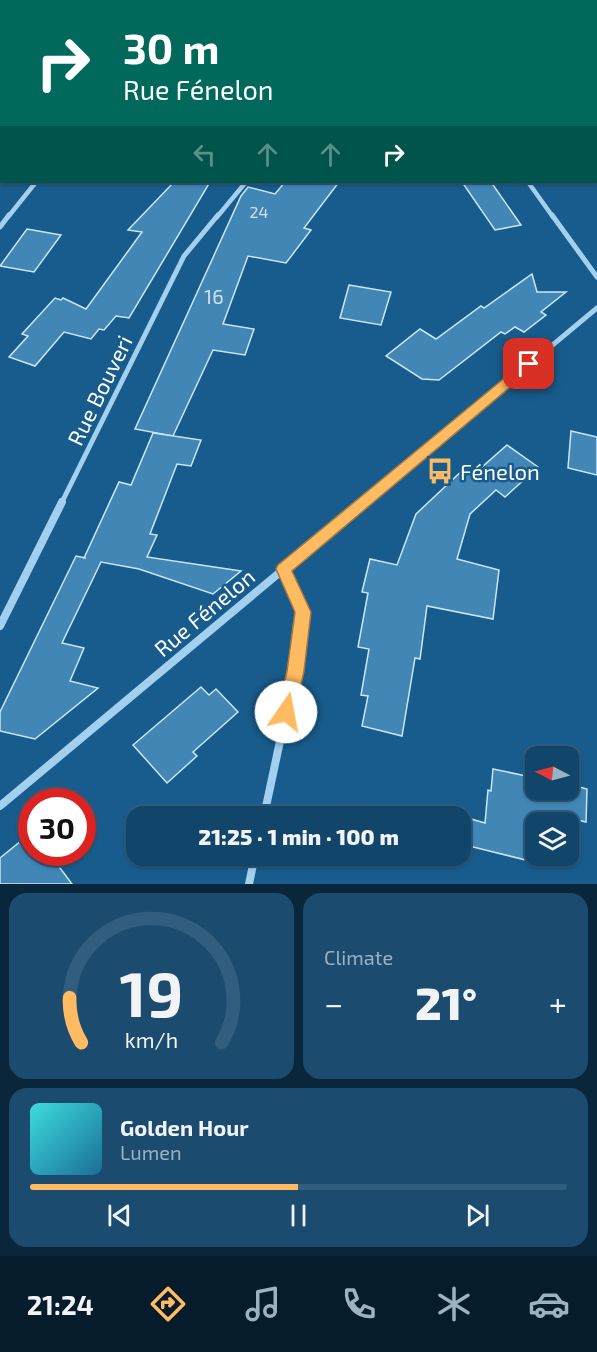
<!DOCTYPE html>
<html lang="en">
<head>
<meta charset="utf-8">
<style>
	body { margin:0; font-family:"Exo 2",sans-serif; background:#1b4c70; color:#f1f3f6; height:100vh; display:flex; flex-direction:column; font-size:22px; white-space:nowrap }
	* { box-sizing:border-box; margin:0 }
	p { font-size:20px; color:#9cb1c1 }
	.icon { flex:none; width:33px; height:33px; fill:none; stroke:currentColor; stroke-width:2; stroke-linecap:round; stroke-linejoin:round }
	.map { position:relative; height:884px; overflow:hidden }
	.details { display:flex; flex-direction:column; gap:9px; padding:9px; background:#0a263a; flex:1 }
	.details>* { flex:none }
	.top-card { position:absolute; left:0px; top:0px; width:597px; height:183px; box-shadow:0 2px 4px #0004,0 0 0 2px #315d7e; background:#00695c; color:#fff; overflow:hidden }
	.needle { width:39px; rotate:276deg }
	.fabs { position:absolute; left:525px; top:746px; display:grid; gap:12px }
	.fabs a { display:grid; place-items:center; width:54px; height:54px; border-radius:12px; background:#12456a; box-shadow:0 2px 4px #0004,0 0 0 2px #315d7e; font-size:30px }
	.speed { position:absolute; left:18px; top:788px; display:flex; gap:12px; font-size:30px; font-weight:700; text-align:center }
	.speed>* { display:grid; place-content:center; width:78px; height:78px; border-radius:50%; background:#12456a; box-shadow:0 2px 4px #0004,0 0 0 2px #315d7e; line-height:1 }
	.speed .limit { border:9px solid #d22; background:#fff; color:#111 }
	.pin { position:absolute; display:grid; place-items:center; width:51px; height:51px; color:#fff; margin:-26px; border-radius:12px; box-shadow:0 3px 9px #0006 }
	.me { position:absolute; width:66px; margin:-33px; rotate:12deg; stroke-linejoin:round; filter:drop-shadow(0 0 4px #0008) }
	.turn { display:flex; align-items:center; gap:21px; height:126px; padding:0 24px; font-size:27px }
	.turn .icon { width:78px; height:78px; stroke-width:2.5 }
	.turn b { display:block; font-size:42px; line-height:51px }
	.lanes { display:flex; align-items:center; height:57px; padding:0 24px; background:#0003; justify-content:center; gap:30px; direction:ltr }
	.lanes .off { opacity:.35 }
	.big { font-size:45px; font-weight:800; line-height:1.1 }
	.details .card { flex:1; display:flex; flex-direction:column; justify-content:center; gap:9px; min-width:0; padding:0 21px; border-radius:18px; background:#1b4c70 }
	.details .dial { align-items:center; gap:0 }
	.dial svg { height:156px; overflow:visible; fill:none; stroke:#315d7e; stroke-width:7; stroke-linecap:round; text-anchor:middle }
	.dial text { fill:#f1f3f6; stroke:none }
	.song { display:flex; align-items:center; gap:18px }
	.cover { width:72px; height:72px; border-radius:9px; background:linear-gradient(135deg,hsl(180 70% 55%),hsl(200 70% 35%)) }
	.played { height:6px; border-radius:3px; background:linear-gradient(90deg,#ffbb61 50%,#315d7e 50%) }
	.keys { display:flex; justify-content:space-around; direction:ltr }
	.heat { display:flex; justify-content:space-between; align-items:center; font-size:33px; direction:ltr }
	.details .tiles { flex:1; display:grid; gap:9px; grid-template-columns:1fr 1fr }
	.card:last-child { grid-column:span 2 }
	.trip { position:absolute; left:126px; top:806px; width:345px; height:60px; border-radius:18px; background:#12456a; box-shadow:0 2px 4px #0004,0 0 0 2px #315d7e; font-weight:800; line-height:60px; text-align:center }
	.tabs { display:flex; height:96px; justify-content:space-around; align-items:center; background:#071c2a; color:#9cb1c1 }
	.tabs .icon { width:42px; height:42px }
	.tabs .selected { color:#ffbb61 }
	.tabs b { font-size:27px; color:#f1f3f6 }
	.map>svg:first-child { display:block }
	.building { fill:#4186b5; stroke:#c9e7fa; stroke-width:1.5 }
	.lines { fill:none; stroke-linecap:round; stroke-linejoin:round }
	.service { stroke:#a3d0ef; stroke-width:3 }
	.minor-far2 { stroke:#a3d0ef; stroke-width:4.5 }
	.minor-far1 { stroke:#a3d0ef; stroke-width:5 }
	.minor { stroke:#a3d0ef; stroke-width:8 }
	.route { fill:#ffbb61; stroke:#a67a3f; stroke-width:1.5 }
	.labels { text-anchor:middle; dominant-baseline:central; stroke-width:5; stroke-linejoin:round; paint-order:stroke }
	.far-number-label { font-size:16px; fill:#d0e1ec }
	.number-label { font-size:20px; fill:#d0e1ec }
	.street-label { font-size:22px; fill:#fff; stroke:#185c8d }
	.poi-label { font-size:22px; fill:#fff; stroke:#185c8d; text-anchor:start }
</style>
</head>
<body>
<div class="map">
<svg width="597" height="884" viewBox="0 0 597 884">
	<rect width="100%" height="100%" fill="#185c8d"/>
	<!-- building -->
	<g class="building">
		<path d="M174 182H210L129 318 116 316 104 330 99 329 91 339 64 332 35 366 9 357 28 336 22 334 55 298 61 300 63 298 86 309 142 232 128 230Z"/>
		<path d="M285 182H339L304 228 311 230 286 263 248 256 223 324 254 329 245 355 213 350 173 436 135 429 241 196 248 187 275 194Z"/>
		<path d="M462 182H491L521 225 495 230Z"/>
		<path d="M27 229 61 235 34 272 0 266Z"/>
		<path d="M532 274 537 292H566L541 312 546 315 524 332 515 327 505 334 501 332 439 380 422 379 386 356 420 329 436 339 481 306 484 308Z"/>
		<path d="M349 285 391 292 381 325 340 318Z"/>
		<path d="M571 431 597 437V475L568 468Z"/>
		<path d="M153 433 201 440 191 466 177 464 150 534 157 535 147 557 241 571 213 594 139 569 101 562 62 643 84 648 70 681 98 688 35 739 0 731V712L76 556 86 558H84L119 482 131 485Z"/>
		<path d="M507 445 538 467 505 497 496 490 470 514 457 559 499 570 493 619 427 606 420 659 415 658 402 736 362 726 368 696 361 695 369 649 358 647 368 593 362 592 370 559 397 565 416 514 465 468 474 474Z"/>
		<path d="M201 687 209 695 216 689 238 712 193 752 197 756 167 783 133 745Z"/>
		<path d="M493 769 536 778V789H568V784L587 789 586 822 545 812V822H536V855H543L542 864 469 846 471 819 485 823 488 790 491 791Z"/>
		<path d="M32 832V852H48L72 884H0V858Z"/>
	</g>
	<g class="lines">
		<!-- service -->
		<g class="service">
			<path d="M0 2 2 0"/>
			<path d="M70 2 72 0"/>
		</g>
		<!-- minor-far2 -->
		<g class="minor-far2">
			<path d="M395 2 397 0"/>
			<path d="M528 182 553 217"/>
			<path d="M8 217 36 182"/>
			<path d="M217 217 246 182"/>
		</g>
		<!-- minor-far1 -->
		<g class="minor-far1">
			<path d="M552 215 597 277"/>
			<path d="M0 227 9 215"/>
			<path d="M61 504 184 256 218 215"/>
			<path d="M362 504 597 308"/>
		</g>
		<!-- minor -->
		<g class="minor">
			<path d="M0 626 62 502"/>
			<path d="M0 806 364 502"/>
			<path d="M264 816 295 671 303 612 283 569"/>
			<path d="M249 884 255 855"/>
		</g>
	</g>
	<!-- route -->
	<path class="route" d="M529 360 534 361 536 364 534 367 292 571 311 612 304 671 295 712 292 718 286 720 280 718 278 712 287 671 295 612 276 569 278 565 525 361Z"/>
	<!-- icons -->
	<defs>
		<g id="bus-bare" transform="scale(2.07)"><path d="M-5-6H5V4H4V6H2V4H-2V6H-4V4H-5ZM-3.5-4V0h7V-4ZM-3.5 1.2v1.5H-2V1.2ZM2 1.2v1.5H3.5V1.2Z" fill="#ffbb61" stroke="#185c8d" stroke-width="2.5" paint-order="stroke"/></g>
	</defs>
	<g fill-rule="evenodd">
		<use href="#bus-bare" x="440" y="471"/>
	</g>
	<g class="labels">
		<!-- far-number labels -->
		<g class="far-number-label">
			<text x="259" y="211">24</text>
		</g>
		<!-- number labels -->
		<g class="number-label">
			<text x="214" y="296">16</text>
		</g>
		<!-- street labels -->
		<g class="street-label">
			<text transform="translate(99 390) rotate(-64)">Rue Bouveri</text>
			<text transform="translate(204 612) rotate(-40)">Rue Fénelon</text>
		</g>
		<!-- poi labels -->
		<g class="poi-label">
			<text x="460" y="471">Fénelon</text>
		</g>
	</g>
</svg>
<div class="fabs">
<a><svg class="needle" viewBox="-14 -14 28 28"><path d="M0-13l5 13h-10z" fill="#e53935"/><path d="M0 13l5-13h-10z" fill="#9cb1c1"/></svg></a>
<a><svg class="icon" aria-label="layers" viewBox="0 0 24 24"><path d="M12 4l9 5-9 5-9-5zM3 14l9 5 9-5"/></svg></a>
</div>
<div class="speed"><div class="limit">30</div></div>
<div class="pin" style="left:529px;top:364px;background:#d93025"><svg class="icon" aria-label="arrive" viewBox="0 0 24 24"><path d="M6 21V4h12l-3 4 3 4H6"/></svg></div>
<svg class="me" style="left:286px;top:712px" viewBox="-20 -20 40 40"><circle r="19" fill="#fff"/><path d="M0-13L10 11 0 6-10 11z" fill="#ffbb61"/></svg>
<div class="trip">21:25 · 1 min · 100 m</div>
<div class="top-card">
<div class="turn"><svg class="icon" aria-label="right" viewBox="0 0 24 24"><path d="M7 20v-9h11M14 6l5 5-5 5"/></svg><div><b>30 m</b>Rue Fénelon</div></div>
<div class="lanes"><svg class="icon off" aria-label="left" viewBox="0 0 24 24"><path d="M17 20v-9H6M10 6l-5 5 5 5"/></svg><svg class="icon off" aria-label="ahead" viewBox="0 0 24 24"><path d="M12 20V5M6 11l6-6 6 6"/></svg><svg class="icon off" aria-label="ahead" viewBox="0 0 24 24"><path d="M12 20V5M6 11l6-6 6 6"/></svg><svg class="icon" aria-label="right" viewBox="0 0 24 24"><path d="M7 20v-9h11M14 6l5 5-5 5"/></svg></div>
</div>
</div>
<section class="details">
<div class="tiles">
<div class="card dial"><svg viewBox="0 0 100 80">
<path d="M14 69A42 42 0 1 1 86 69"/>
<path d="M14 69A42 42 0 0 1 8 46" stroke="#ffbb61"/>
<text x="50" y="56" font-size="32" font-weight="700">19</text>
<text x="50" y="72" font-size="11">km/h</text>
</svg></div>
<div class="card"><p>Climate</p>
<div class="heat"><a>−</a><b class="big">21°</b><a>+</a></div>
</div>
<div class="card">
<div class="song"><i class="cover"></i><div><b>Golden Hour</b><p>Lumen</p></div></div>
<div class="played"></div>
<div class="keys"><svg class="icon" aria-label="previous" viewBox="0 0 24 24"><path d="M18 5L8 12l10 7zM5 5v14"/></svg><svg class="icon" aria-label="pause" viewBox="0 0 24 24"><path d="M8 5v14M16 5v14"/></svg><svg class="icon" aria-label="next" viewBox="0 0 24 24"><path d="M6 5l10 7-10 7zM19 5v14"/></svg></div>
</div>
</div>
</section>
<nav class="tabs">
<b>21:24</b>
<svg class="icon selected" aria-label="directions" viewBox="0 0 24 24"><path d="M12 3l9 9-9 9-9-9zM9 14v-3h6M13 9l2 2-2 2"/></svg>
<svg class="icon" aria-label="music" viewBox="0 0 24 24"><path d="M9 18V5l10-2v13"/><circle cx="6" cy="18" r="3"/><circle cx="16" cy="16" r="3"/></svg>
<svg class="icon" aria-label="phone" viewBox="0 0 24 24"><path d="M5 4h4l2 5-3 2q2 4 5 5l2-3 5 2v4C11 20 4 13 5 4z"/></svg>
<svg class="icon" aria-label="climate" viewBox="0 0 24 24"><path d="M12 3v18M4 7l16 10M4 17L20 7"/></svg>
<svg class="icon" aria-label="car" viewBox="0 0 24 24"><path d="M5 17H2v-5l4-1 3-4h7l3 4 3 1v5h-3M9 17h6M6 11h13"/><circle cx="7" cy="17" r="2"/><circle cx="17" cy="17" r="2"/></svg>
</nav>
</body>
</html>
